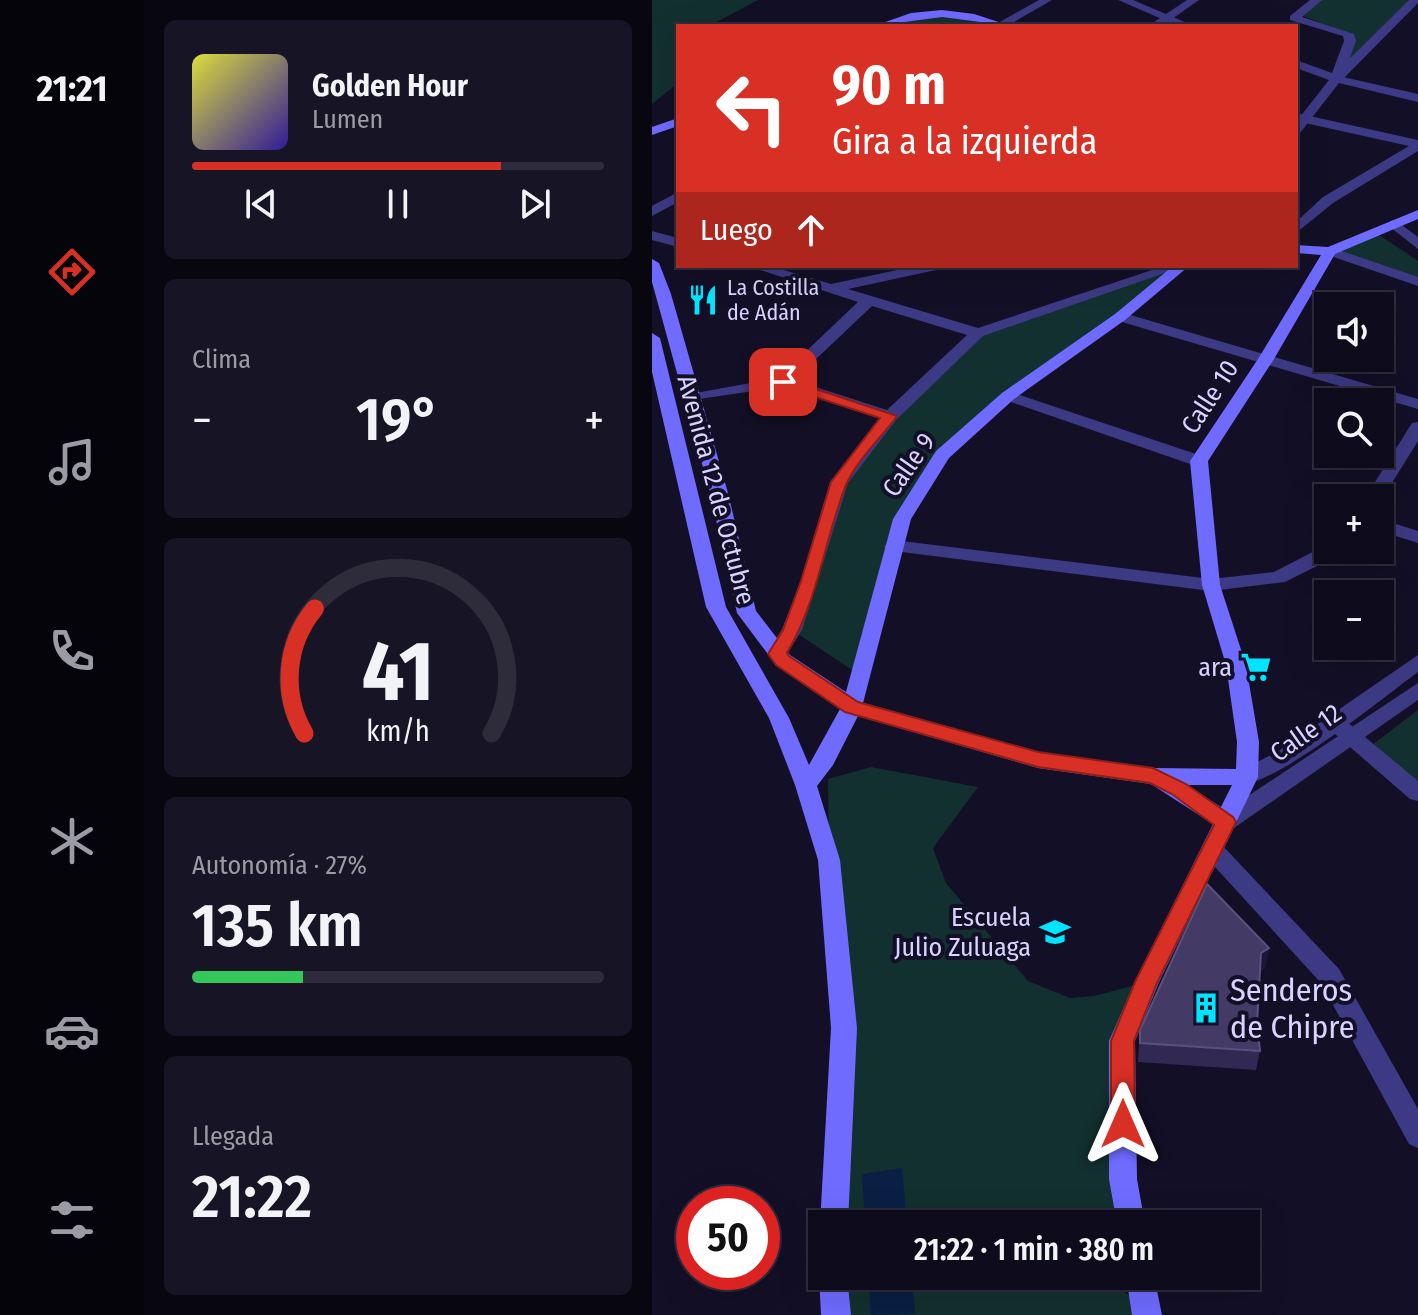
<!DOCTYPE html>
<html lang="es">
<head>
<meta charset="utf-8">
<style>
	body { margin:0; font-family:"Fira Sans Condensed",sans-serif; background:#171425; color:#f1f3f6; height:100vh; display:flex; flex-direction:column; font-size:30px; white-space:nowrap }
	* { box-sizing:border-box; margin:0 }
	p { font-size:26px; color:#9b9ba3 }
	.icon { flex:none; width:44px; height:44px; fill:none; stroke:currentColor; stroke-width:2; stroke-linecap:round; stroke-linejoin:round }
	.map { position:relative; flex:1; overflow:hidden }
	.drawer { display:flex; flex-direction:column; gap:20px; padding:20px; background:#08060f; width:508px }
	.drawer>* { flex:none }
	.banner { position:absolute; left:24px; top:24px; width:622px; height:244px; border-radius:0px; box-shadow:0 8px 32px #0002,0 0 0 2px #2e2b3b; background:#d93025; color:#fff; overflow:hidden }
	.controls { position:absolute; left:662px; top:292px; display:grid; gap:16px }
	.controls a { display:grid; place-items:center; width:80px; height:80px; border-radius:0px; background:#0e0b1c; box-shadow:0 8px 32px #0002,0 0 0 2px #2e2b3b; font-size:40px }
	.speed { position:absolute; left:24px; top:1186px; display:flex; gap:16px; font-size:40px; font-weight:700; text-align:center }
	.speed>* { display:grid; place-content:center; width:104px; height:104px; border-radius:50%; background:#0e0b1c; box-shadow:0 8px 32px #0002,0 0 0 2px #2e2b3b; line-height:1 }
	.speed .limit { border:12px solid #d22; background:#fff; color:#111 }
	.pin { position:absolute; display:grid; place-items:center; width:68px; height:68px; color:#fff; margin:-34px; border-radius:16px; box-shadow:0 4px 12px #0006 }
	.me { position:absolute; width:88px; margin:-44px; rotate:0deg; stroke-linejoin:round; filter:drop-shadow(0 0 6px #0008) }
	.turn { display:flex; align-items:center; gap:28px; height:168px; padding:0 24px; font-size:36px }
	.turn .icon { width:104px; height:104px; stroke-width:2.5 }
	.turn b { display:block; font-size:56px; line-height:68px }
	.then { display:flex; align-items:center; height:76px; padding:0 24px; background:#0003; gap:16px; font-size:30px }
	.big { font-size:60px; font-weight:600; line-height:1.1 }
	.drawer .tile { flex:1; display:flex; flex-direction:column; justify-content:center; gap:12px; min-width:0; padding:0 28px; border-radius:12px; background:#171425 }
	.drawer .dial { align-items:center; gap:0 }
	.dial svg { height:208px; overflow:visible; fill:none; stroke:#2e2b3b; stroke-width:7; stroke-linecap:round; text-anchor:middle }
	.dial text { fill:#f1f3f6; stroke:none }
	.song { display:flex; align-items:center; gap:24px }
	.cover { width:96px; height:96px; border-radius:12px; background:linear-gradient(135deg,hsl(60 70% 55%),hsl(250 70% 35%)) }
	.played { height:8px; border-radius:4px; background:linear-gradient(90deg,#d93025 75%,#2e2b3b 75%) }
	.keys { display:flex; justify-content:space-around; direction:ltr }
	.heat { display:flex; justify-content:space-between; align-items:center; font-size:44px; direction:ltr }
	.charge { height:12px; border-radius:6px; background:linear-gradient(90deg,#34c759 27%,#2e2b3b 0) }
	.trip { position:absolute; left:156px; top:1210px; width:452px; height:80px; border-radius:0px; background:#0e0b1c; box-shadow:0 8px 32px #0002,0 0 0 2px #2e2b3b; font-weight:600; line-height:80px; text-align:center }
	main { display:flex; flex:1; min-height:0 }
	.tabs { display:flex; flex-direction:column; width:144px; justify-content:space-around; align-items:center; background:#06040b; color:#9b9ba3 }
	.tabs .icon { width:56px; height:56px }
	.tabs .current { color:#d93025 }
	.tabs b { font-size:36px; color:#f1f3f6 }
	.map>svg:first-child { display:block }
	.green { fill:#12302f }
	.water { fill:#0a1f44 }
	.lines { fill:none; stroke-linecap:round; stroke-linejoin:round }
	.minor { fill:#3d3a85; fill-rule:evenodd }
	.tertiary { fill:#3d3a85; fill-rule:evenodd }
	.secondary { fill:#6f6bff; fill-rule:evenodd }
	.wall { fill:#312854 }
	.shaded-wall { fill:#1d163a }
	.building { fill:#433a66; stroke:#5a527e; stroke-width:2 }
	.route { fill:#d93025; stroke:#8d1f18; stroke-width:2 }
	.labels { text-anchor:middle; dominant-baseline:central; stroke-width:8; stroke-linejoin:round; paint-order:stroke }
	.far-poi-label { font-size:22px; fill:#d9d4ff; stroke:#130f26; text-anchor:start }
	.street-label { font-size:26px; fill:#d9d4ff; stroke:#130f26 }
	.poi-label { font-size:26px; fill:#d9d4ff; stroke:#130f26; text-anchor:end }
	.near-poi-label { font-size:32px; fill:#d9d4ff; stroke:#130f26; text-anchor:start }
</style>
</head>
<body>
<main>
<nav class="tabs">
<b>21:21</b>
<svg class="icon current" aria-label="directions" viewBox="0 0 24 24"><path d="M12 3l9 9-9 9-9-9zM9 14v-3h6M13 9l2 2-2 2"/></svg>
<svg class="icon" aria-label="music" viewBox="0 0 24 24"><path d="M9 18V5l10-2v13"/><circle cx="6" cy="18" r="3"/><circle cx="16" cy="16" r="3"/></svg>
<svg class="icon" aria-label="phone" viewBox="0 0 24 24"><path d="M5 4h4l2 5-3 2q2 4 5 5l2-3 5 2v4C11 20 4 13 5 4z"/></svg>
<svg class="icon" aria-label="climate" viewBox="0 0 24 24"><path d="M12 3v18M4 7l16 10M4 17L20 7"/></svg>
<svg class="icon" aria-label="car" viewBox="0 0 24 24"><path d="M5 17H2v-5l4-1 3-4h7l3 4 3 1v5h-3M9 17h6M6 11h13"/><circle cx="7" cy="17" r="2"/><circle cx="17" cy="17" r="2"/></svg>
<svg class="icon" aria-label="filters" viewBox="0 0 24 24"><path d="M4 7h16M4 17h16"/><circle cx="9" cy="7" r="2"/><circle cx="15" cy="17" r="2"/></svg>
</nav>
<section class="drawer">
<div class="tile">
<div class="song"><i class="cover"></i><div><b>Golden Hour</b><p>Lumen</p></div></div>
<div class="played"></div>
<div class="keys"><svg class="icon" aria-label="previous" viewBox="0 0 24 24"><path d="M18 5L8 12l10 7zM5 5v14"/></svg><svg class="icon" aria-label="pause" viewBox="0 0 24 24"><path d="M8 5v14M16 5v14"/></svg><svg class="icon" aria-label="next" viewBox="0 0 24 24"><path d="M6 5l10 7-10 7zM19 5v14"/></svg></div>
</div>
<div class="tile"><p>Clima</p>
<div class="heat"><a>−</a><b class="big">19°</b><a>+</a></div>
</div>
<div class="tile dial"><svg viewBox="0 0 100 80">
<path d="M14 69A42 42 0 1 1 86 69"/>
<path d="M14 69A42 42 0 0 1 18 21" stroke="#d93025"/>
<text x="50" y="56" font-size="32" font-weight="700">41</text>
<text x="50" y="72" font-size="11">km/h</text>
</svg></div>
<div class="tile"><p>Autonomía · 27%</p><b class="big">135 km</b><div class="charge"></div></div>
<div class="tile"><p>Llegada</p><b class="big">21:22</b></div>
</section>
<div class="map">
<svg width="766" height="1315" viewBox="0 0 766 1315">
	<rect width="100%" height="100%" fill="#130f26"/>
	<!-- green -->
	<g class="green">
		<path d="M0 0H106L57 26H26V83L0 104Z"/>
		<path d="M667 0H763L684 79 698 34 651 16Z"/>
		<path d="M283 14 350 24 353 26H229Z"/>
		<path d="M721 231 766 261V283L678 251Z"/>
		<path d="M526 266 356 396 269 485 209 676 140 630 175 515 238 416 326 333Z"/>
		<path d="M766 710V789L716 748Z"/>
		<path d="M219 767 326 787 281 848 294 883 376 981 418 998 442 996 495 982 470 1041 467 1224H182L176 779Z"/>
		<path d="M181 1276H463L462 1286 493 1305 495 1315H184Z"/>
	</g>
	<!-- water -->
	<g class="water">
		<path d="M250 1168 255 1224H213L210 1174Z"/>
		<path d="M216 1276H260L263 1314 219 1315Z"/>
	</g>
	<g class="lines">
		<!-- minor -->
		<g class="minor">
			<path d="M535 0H547L510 26H496Z"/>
			<path d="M757 0H766V3L688 82H680V76Z"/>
			<path d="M644 113 766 140V151L681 203 644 233V222L671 197 757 146 644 121Z"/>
			<path d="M26 192V202L0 216V206Z"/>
			<path d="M743 220 766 237V249L738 227V221Z"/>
			<path d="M0 231 26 238V247L0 240Z"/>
			<path d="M678 247 766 277V286L673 254V248Z"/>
			<path d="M96 266H118L179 284 264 266H291L284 270 196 289 326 328 512 266H533L331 336 244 420 196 483 150 630 132 659 125 661 115 654 130 629 149 581 178 482 228 418 130 387 33 401V395L126 378 206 302ZM220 306 315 335 235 410 142 380Z"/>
			<path d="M468 312 766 399V409L463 320 460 317Z"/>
			<path d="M356 391 553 457 556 461 547 466 541 465 350 399V393Z"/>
			<path d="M766 422V441L728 502V498H713L760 423Z"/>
			<path d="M728 519 766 531V543L728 531Z"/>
			<path d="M241 540 559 579 622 572 676 544V550H685L669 564 633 582 559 591 234 550 232 546Z"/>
			<path d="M682 714 689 717 766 781V801L758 799 675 727 672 722 675 717Z"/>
			<path d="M561 841 569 844 687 969 766 1109V1148L757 1144 669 983 553 856 550 850 553 844Z"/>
		</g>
		<!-- tertiary -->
		<g class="tertiary">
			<path d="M387 0H400L355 26 344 24Z"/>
			<path d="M466 0H481L542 26H526Z"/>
			<path d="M658 0H670L650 17 702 34 704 41 691 77 766 94V102L687 83 648 133 644 134V122L677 80 644 68V60L680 73 692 41 691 36 638 20V16Z"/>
			<path d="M766 655V672C737 693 616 792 587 783L584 777 587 771 625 752Z"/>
			<path d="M766 683V700L582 828 574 831 566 828 563 822 566 816Z"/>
		</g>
		<!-- secondary -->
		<g class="secondary">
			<path d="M290 10 322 14 359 26 290 17 222 26 259 13Z"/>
			<path d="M26 118V126L0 135V127Z"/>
			<path d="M766 210V219L683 254 622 359 556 461 568 585 594 665 607 742 606 777 507 982 483 1041 485 1179 493 1224H465L457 1179V1041L483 982 561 824 499 784 386 768 206 716 181 765 165 786 188 860 205 1028 196 1224H170V1229L168 1224 179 1028 166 860 143 785 117 718 54 607 0 372V333L8 338 74 607 137 718 157 765 188 709 124 665 85 613 58 493 0 282V259L7 263 19 294 76 493 104 611 138 655 194 692 241 519 284 451 350 393 463 314 521 266H537L473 320 362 399 297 458 259 519 211 703 386 752 501 768 584 769 585 742 574 665 550 585 538 461 606 359 669 255 644 253V245L676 247ZM534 785H580L569 807Z"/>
			<path d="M170 1268V1276H195L199 1315H169L167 1276Z"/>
			<path d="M474 1276H502L510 1315H480Z"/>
		</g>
	</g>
	<!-- wall -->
	<path class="wall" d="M617 948 613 968 608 971 605 1023 608 1051 604 1070 486 1062 488 1030Z"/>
	<!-- shaded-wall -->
	<path class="shaded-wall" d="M617 948 613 968 605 973 609 953Z"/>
	<!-- building -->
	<path class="building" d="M555 884 617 948 609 953 605 1023 608 1051 488 1043V1030Z"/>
	<!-- route -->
	<path class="route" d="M131 378 245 416C230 437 204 461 194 485 172 541 166 601 135 653L137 656 206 702 386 752 501 768 534 784 581 817 584 822 505 983 482 1041 483 1124 480 1132 471 1135 462 1132 459 1124V1041L483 982 562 825 520 794 498 783 386 767 193 712 124 665 116 654 131 630 149 581 179 482 228 418 126 385V379Z"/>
	<!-- icons -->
	<defs>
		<g id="restaurant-bare" transform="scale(2.4)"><path d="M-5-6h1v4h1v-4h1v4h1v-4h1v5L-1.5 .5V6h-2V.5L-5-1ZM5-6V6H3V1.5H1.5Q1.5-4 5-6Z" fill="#00e5ff" stroke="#130f26" stroke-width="2.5" paint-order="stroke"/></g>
		<g id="supermarket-bare" transform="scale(2.4)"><path d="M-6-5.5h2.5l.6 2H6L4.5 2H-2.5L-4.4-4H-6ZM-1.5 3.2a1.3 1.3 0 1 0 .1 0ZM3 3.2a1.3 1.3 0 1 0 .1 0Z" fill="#00e5ff" stroke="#130f26" stroke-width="2.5" paint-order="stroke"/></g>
		<g id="school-bare" transform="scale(2.4)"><path d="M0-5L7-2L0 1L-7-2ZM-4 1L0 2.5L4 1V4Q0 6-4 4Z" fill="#00e5ff" stroke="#130f26" stroke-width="2.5" paint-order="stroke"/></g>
		<g id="building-bare" transform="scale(2.4)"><path d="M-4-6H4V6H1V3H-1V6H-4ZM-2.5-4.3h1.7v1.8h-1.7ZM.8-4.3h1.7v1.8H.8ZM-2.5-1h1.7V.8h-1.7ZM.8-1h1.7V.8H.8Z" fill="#00e5ff" stroke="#130f26" stroke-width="2.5" paint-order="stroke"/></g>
	</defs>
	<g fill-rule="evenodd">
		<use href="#restaurant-bare" x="51" y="300"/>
		<use href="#supermarket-bare" x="604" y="667"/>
		<use href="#school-bare" x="403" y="932"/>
		<use href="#building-bare" x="554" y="1008"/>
	</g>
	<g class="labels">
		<!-- far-poi labels -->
		<g class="far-poi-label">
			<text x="75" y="287">La Costilla<tspan x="75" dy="25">de Adán</tspan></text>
		</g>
		<!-- street labels -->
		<g class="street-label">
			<text transform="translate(558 397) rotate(-57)">Calle 10</text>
			<text transform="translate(257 465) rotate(-55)">Calle 9</text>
			<text transform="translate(64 490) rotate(75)">Avenida 12 de Octubre</text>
			<text transform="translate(654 733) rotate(-35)">Calle 12</text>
		</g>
		<!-- poi labels -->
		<g class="poi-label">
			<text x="580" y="667">ara</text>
			<text x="379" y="917">Escuela<tspan x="379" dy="30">Julio Zuluaga</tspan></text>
		</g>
		<!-- near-poi labels -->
		<g class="near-poi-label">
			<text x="578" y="990">Senderos<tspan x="578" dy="37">de Chipre</tspan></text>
		</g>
	</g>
</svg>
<div class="controls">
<a><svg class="icon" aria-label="sound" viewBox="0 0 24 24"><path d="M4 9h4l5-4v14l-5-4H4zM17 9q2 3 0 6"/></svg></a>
<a><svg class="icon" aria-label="search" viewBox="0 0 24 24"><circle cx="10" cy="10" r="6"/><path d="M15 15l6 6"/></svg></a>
<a>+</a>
<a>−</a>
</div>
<div class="speed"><div class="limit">50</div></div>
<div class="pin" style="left:131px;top:382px;background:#d93025"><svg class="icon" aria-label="arrive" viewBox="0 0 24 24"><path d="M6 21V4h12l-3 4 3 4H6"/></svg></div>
<svg class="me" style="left:471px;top:1124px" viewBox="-20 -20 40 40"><path d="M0-17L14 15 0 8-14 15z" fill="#d93025" stroke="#fff" stroke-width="4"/></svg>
<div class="trip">21:22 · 1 min · 380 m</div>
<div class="banner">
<div class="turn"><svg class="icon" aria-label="left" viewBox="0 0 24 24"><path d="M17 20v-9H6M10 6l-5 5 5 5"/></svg><div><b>90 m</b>Gira a la izquierda</div></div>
<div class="then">Luego<svg class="icon" aria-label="ahead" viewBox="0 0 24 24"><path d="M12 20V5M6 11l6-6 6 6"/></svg></div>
</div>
</div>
</main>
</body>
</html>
